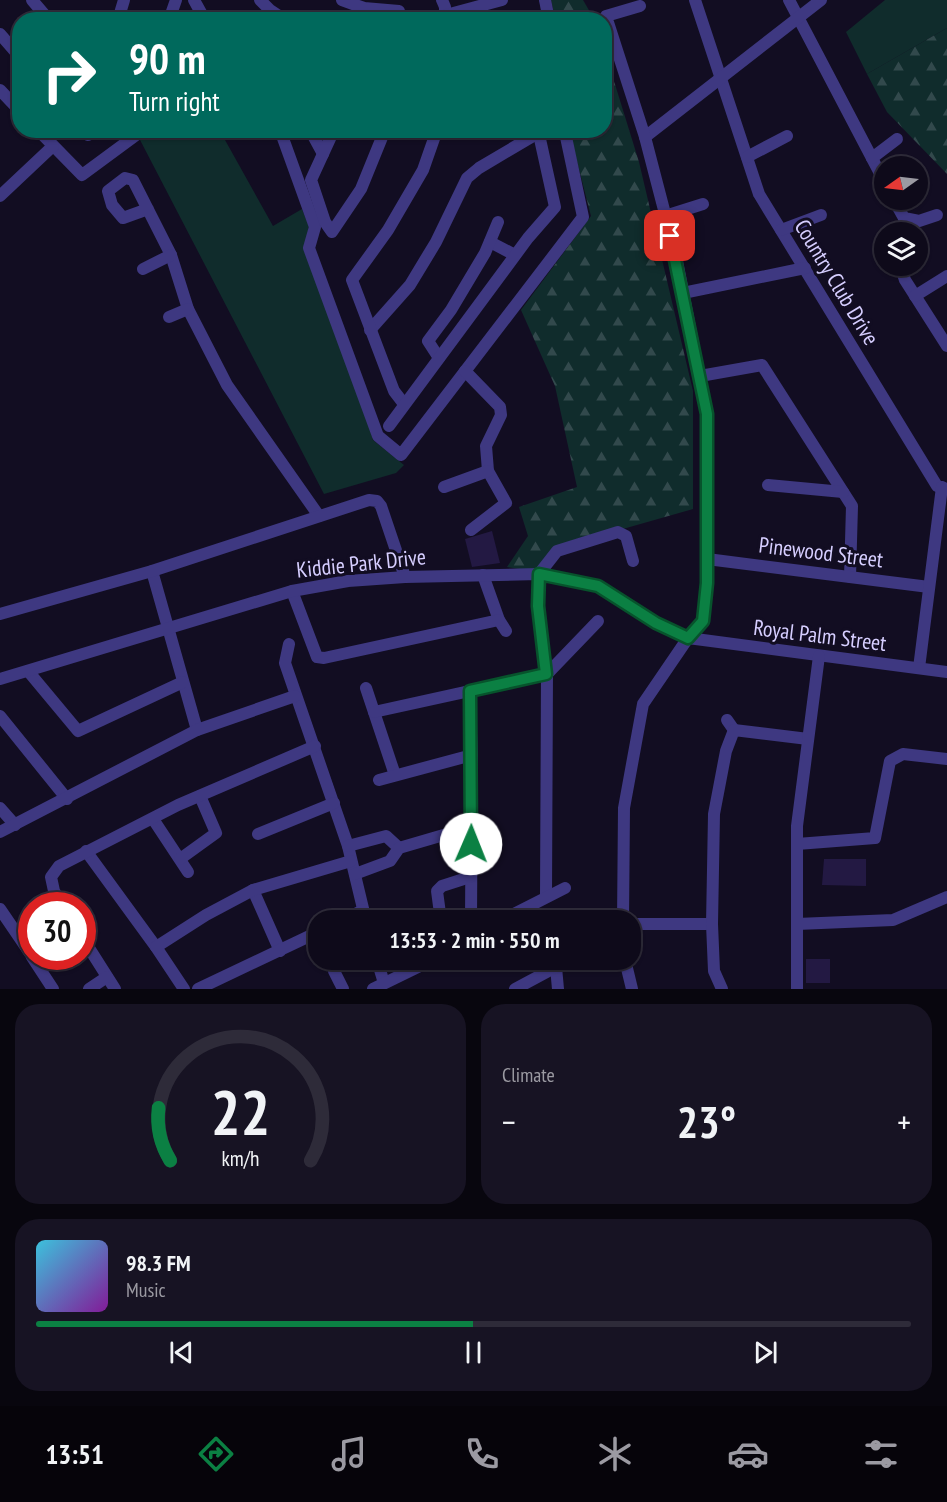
<!DOCTYPE html>
<html lang="en">
<head>
<meta charset="utf-8">
<style>
	body { margin:0; font-family:"PT Sans Narrow",sans-serif; background:#171323; color:#f1f3f6; height:100vh; display:flex; flex-direction:column; font-size:22px; white-space:nowrap }
	* { box-sizing:border-box; margin:0 }
	p { font-size:20px; color:#9b9aa2 }
	.icon { flex:none; width:33px; height:33px; fill:none; stroke:currentColor; stroke-width:2; stroke-linecap:round; stroke-linejoin:round }
	.map { position:relative; height:989px; overflow:hidden }
	.side { display:flex; flex-direction:column; gap:15px; padding:15px; background:#08060e; flex:1 }
	.side>* { flex:none }
	.hud { position:absolute; left:12px; top:12px; width:600px; height:126px; border-radius:24px; box-shadow:0 2px 4px #0004,0 0 0 2px #2e2b39; background:#00695c; color:#fff; overflow:hidden }
	.needle { width:39px; rotate:256deg }
	.buttons { position:absolute; left:874px; top:156px; display:grid; gap:12px }
	.buttons a { display:grid; place-items:center; width:54px; height:54px; border-radius:50%; background:#0e0a1a; box-shadow:0 2px 4px #0004,0 0 0 2px #2e2b39; font-size:30px }
	.speed { position:absolute; left:18px; top:892px; display:flex; gap:12px; font-size:30px; font-weight:700; text-align:center }
	.speed>* { display:grid; place-content:center; width:78px; height:78px; border-radius:50%; background:#0e0a1a; box-shadow:0 2px 4px #0004,0 0 0 2px #2e2b39; line-height:1 }
	.speed .limit { border:9px solid #d22; background:#fff; color:#111 }
	.pin { position:absolute; display:grid; place-items:center; width:51px; height:51px; color:#fff; margin:-26px; border-radius:12px; box-shadow:0 3px 9px #0006 }
	.me { position:absolute; width:66px; margin:-33px; rotate:1deg; stroke-linejoin:round; filter:drop-shadow(0 0 4px #0008) }
	.turn { display:flex; align-items:center; gap:21px; height:126px; padding:0 18px; font-size:27px }
	.turn .icon { width:78px; height:78px; stroke-width:2.5 }
	.turn b { display:block; font-size:42px; line-height:51px }
	.big { font-size:45px; font-weight:700; line-height:1.1 }
	.side .card { flex:1; display:flex; flex-direction:column; justify-content:center; gap:9px; min-width:0; padding:0 21px; border-radius:24px; background:#171323 }
	.side .dial { align-items:center; gap:0 }
	.dial svg { height:156px; overflow:visible; fill:none; stroke:#2e2b39; stroke-width:7; stroke-linecap:round; text-anchor:middle }
	.dial text { fill:#f1f3f6; stroke:none }
	.song { display:flex; align-items:center; gap:18px }
	.cover { width:72px; height:72px; border-radius:9px; background:linear-gradient(135deg,hsl(190 70% 55%),hsl(290 70% 35%)) }
	.played { height:6px; border-radius:3px; background:linear-gradient(90deg,#0b8043 50%,#2e2b39 50%) }
	.keys { display:flex; justify-content:space-around; direction:ltr }
	.heat { display:flex; justify-content:space-between; align-items:center; font-size:33px; direction:ltr }
	.side .tiles { flex:1; display:grid; gap:15px; grid-template-columns:1fr 1fr }
	.card:last-child { grid-column:span 2 }
	.trip { position:absolute; left:308px; top:910px; width:333px; height:60px; border-radius:24px; background:#0e0a1a; box-shadow:0 2px 4px #0004,0 0 0 2px #2e2b39; font-weight:700; line-height:60px; text-align:center }
	.tab-bar { display:flex; height:96px; justify-content:space-around; align-items:center; background:#06040a; color:#9b9aa2 }
	.tab-bar .icon { width:42px; height:42px }
	.tab-bar .on { color:#0b8043 }
	.tab-bar b { font-size:27px; color:#f1f3f6 }
	.map>svg:first-child { display:block }
	.green { fill:#102c2c }
	.forest { fill:url(#forest-firs) }
	.building { fill:#231943 }
	.lines { fill:none; stroke-linecap:round; stroke-linejoin:round }
	.minor { stroke:#3e3881; stroke-width:12 }
	.route-casing { stroke:#07532c; stroke-width:15 }
	.route { stroke:#0b8043; stroke-width:10 }
	.labels { text-anchor:middle; dominant-baseline:central; stroke-width:6; stroke-linejoin:round; paint-order:stroke }
	.street-label { font-size:22px; fill:#d6ceff; stroke:#120d22 }
</style>
</head>
<body>
<div class="map">
<svg width="947" height="989" viewBox="0 0 947 989">
	<defs>
		<pattern id="forest-firs" width="22" height="20" patternUnits="userSpaceOnUse" patternTransform="scale(1.5)"><rect width="22" height="20" fill="#102c2c"/><path d="M5 1l3.5 6h-7zM16 11l3.5 6h-7z" fill="#32494c"/></pattern>
	</defs>
	<rect width="100%" height="100%" fill="#120d22"/>
	<!-- green -->
	<g class="green">
		<path d="M885 0H947V28L867 74 846 32Z"/>
		<path d="M149 131H220L273 226 302 209 309 226 304 250 364 408 373 440 404 465 396 473 324 494 139 138Z"/>
	</g>
	<!-- forest -->
	<g class="forest">
		<path d="M551 0H583L594 19H555Z"/>
		<path d="M947 28V174L887 112 867 74Z"/>
		<path d="M605 52 639 162 693 391V509L563 546 533 571 507 567 528 536 519 507 577 487 555 386 521 310 591 216 571 138 572 131 604 130Z"/>
	</g>
	<!-- building -->
	<g class="building">
		<path d="M492 531 500 563 472 567 465 539Z"/>
		<path d="M824 859H866V886L822 885Z"/>
		<rect x="806" y="959" width="24" height="24"/>
	</g>
	<g class="lines">
		<!-- minor -->
		<g class="minor">
			<path d="M32 0 49 20"/>
			<path d="M194 0 205 20"/>
			<path d="M260 0 270 10 285 20"/>
			<path d="M342 0 364 8 399 11"/>
			<path d="M442 0 445 7V20"/>
			<path d="M545 0 549 20"/>
			<path d="M695 0 759 194 937 486 947 489"/>
			<path d="M789 0 885 183"/>
			<path d="M446 15 502 0"/>
			<path d="M118 20 124 0"/>
			<path d="M169 20 176 0"/>
			<path d="M0 34 20 57"/>
			<path d="M0 90 20 111"/>
			<path d="M38 130 82 175 143 130"/>
			<path d="M84 130 88 135 95 130"/>
			<path d="M280 130 315 227 309 248 378 436 401 455 583 217 566 137 568 130"/>
			<path d="M310 130 323 154"/>
			<path d="M334 130 311 180 325 222 332 232 361 189 385 130"/>
			<path d="M645 137 821 0"/>
			<path d="M747 157 787 136"/>
			<path d="M872 158 897 139"/>
			<path d="M0 196 53 146"/>
			<path d="M894 200 904 218 919 221 937 215"/>
			<path d="M148 209 123 218 112 205 108 191 125 178 133 180 171 255 188 309 227 385 319 516"/>
			<path d="M665 216 703 204"/>
			<path d="M781 230 821 215"/>
			<path d="M490 242 515 255"/>
			<path d="M901 268 905 280 947 346"/>
			<path d="M143 269 171 255"/>
			<path d="M683 293 805 268"/>
			<path d="M915 296 947 276"/>
			<path d="M169 317 188 309"/>
			<path d="M370 330 410 285 436 242 467 178 479 168 538 133"/>
			<path d="M439 358 428 341 451 310 485 253 498 222"/>
			<path d="M465 371 500 407 501 415 486 446 488 471 506 503 471 530"/>
			<path d="M700 376 762 365 852 506 850 577"/>
			<path d="M404 404 394 391 352 280 388 230 423 170 437 130"/>
			<path d="M389 426 528 238 555 207 538 130"/>
			<path d="M768 485 843 492"/>
			<path d="M444 487 488 471"/>
			<path d="M707 559 929 587"/>
			<path d="M152 571 197 730"/>
			<path d="M483 575 499 620 506 631"/>
			<path d="M292 591 317 657 324 658 499 620"/>
			<path d="M0 614 152 571 369 500 377 501 381 506 405 577"/>
			<path d="M289 644 285 663 348 846 366 921"/>
			<path d="M919 668 942 487"/>
			<path d="M28 671 78 731 183 682"/>
			<path d="M0 679 292 591 348 581 405 577 539 574 599 586 656 623 688 638 947 672"/>
			<path d="M366 688 395 775"/>
			<path d="M469 691 472 755 471 921"/>
			<path d="M374 712 547 674 538 606 539 574 557 551 618 532 626 536 633 561"/>
			<path d="M0 716 67 799"/>
			<path d="M727 720 734 730"/>
			<path d="M379 780 472 755"/>
			<path d="M0 808 15 825"/>
			<path d="M153 819 188 872"/>
			<path d="M0 832 197 730 295 696"/>
			<path d="M258 834 334 803"/>
			<path d="M797 844 875 838 890 761 903 754 947 759"/>
			<path d="M348 846 386 836 399 848"/>
			<path d="M86 851 156 947"/>
			<path d="M180 859 216 833 200 796"/>
			<path d="M355 874 390 861 399 848 471 827"/>
			<path d="M253 890 280 951"/>
			<path d="M546 896 547 674 598 621"/>
			<path d="M63 906 54 891 51 877 59 866 178 805 315 746"/>
			<path d="M0 909 32 956"/>
			<path d="M341 921 363 910"/>
			<path d="M441 921 437 891 442 886 470 877"/>
			<path d="M500 921 565 888"/>
			<path d="M623 921 624 808 643 704 688 638 703 621 707 583V414L676 256 645 137 606 16 640 6"/>
			<path d="M630 924H712"/>
			<path d="M797 924 893 920 947 897"/>
			<path d="M82 937 115 989"/>
			<path d="M32 957 53 989"/>
			<path d="M377 960 384 983"/>
			<path d="M625 960 632 989"/>
			<path d="M556 967 558 989"/>
			<path d="M334 971 343 989"/>
			<path d="M89 989 107 977"/>
			<path d="M184 989 156 947 206 915 253 890 351 861"/>
			<path d="M198 989 318 932"/>
			<path d="M373 989 432 960"/>
			<path d="M515 989 569 960"/>
			<path d="M722 989 714 971 712 924 714 814 726 751 734 730 808 739"/>
			<path d="M797 989V826L819 656"/>
		</g>
	</g>
	<g class="lines">
		<!-- route casing -->
		<g class="route-casing">
			<path id="route" d="M471 844 470 691 546 674 538 606 539 574 598 586 656 623 688 638 703 621 707 583V414L670 236"/>
		</g>
		<!-- route -->
		<use href="#route" class="route"/>
	</g>
	<g class="labels">
		<!-- street labels -->
		<g class="street-label">
			<text transform="translate(837 282) rotate(59)">Country Club Drive</text>
			<text transform="translate(821 552) rotate(7)">Pinewood Street</text>
			<text transform="translate(361 563) rotate(-6)">Kiddie Park Drive</text>
			<text transform="translate(820 635) rotate(7)">Royal Palm Street</text>
		</g>
	</g>
</svg>
<div class="buttons">
<a><svg class="needle" viewBox="-14 -14 28 28"><path d="M0-13l5 13h-10z" fill="#e53935"/><path d="M0 13l5-13h-10z" fill="#9b9aa2"/></svg></a>
<a><svg class="icon" aria-label="layers" viewBox="0 0 24 24"><path d="M12 4l9 5-9 5-9-5zM3 14l9 5 9-5"/></svg></a>
</div>
<div class="speed"><div class="limit">30</div></div>
<div class="pin" style="left:670px;top:236px;background:#d93025"><svg class="icon" aria-label="arrive" viewBox="0 0 24 24"><path d="M6 21V4h12l-3 4 3 4H6"/></svg></div>
<svg class="me" style="left:471px;top:844px" viewBox="-20 -20 40 40"><circle r="19" fill="#fff"/><path d="M0-13L10 11 0 6-10 11z" fill="#0b8043"/></svg>
<div class="trip">13:53 · 2 min · 550 m</div>
<div class="hud">
<div class="turn"><svg class="icon" aria-label="right" viewBox="0 0 24 24"><path d="M7 20v-9h11M14 6l5 5-5 5"/></svg><div><b>90 m</b>Turn right</div></div>
</div>
</div>
<section class="side">
<div class="tiles">
<div class="card dial"><svg viewBox="0 0 100 80">
<path d="M14 69A42 42 0 1 1 86 69"/>
<path d="M14 69A42 42 0 0 1 8 42" stroke="#0b8043"/>
<text x="50" y="56" font-size="32" font-weight="700">22</text>
<text x="50" y="72" font-size="11">km/h</text>
</svg></div>
<div class="card"><p>Climate</p>
<div class="heat"><a>−</a><b class="big">23°</b><a>+</a></div>
</div>
<div class="card">
<div class="song"><i class="cover"></i><div><b>98.3 FM</b><p>Music</p></div></div>
<div class="played"></div>
<div class="keys"><svg class="icon" aria-label="previous" viewBox="0 0 24 24"><path d="M18 5L8 12l10 7zM5 5v14"/></svg><svg class="icon" aria-label="pause" viewBox="0 0 24 24"><path d="M8 5v14M16 5v14"/></svg><svg class="icon" aria-label="next" viewBox="0 0 24 24"><path d="M6 5l10 7-10 7zM19 5v14"/></svg></div>
</div>
</div>
</section>
<nav class="tab-bar">
<b>13:51</b>
<svg class="icon on" aria-label="directions" viewBox="0 0 24 24"><path d="M12 3l9 9-9 9-9-9zM9 14v-3h6M13 9l2 2-2 2"/></svg>
<svg class="icon" aria-label="music" viewBox="0 0 24 24"><path d="M9 18V5l10-2v13"/><circle cx="6" cy="18" r="3"/><circle cx="16" cy="16" r="3"/></svg>
<svg class="icon" aria-label="phone" viewBox="0 0 24 24"><path d="M5 4h4l2 5-3 2q2 4 5 5l2-3 5 2v4C11 20 4 13 5 4z"/></svg>
<svg class="icon" aria-label="climate" viewBox="0 0 24 24"><path d="M12 3v18M4 7l16 10M4 17L20 7"/></svg>
<svg class="icon" aria-label="car" viewBox="0 0 24 24"><path d="M5 17H2v-5l4-1 3-4h7l3 4 3 1v5h-3M9 17h6M6 11h13"/><circle cx="7" cy="17" r="2"/><circle cx="17" cy="17" r="2"/></svg>
<svg class="icon" aria-label="filters" viewBox="0 0 24 24"><path d="M4 7h16M4 17h16"/><circle cx="9" cy="7" r="2"/><circle cx="15" cy="17" r="2"/></svg>
</nav>
</body>
</html>
